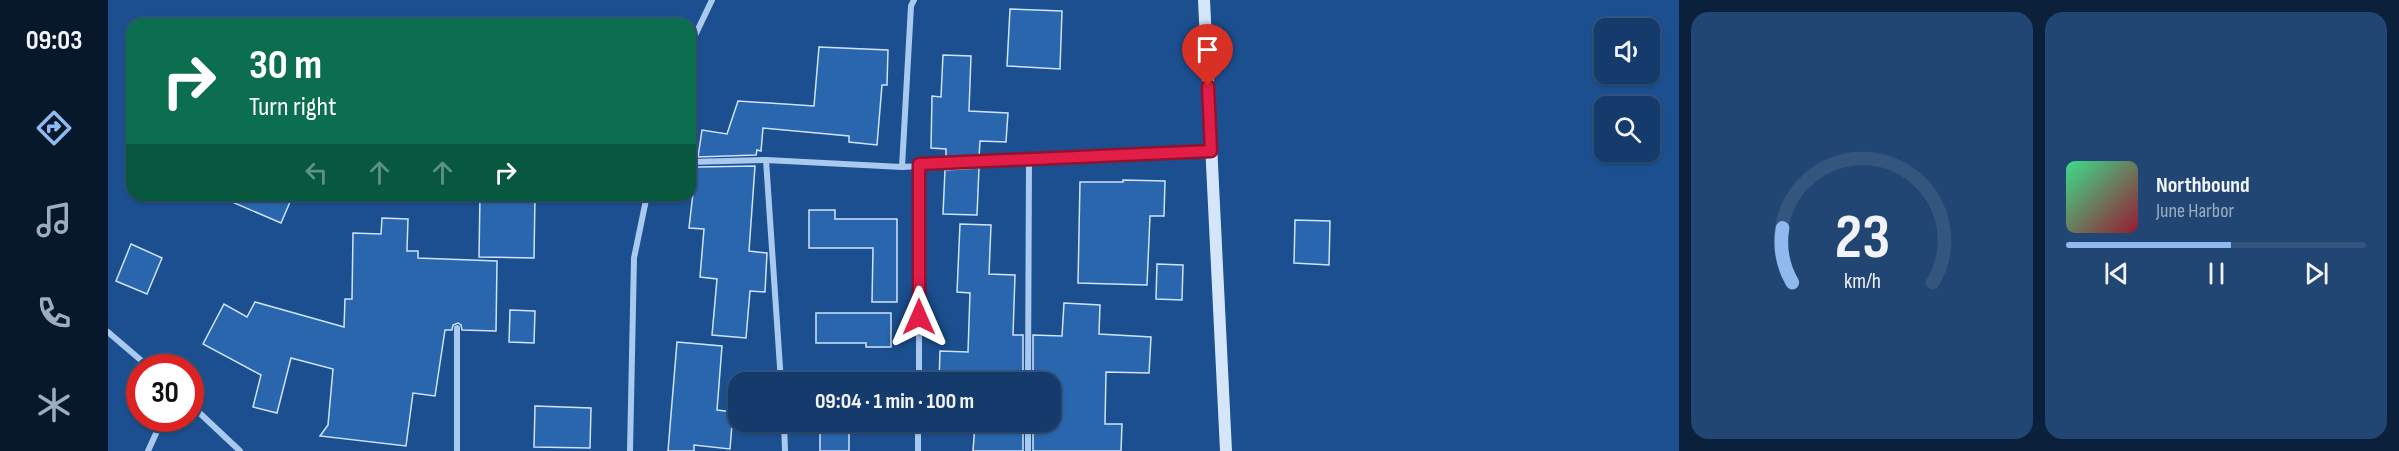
<!DOCTYPE html>
<html lang="en">
<head>
<meta charset="utf-8">
<style>
	body { margin:0; font-family:"Sofia Sans Condensed",sans-serif; background:#214673; color:#f1f3f6; height:100vh; display:flex; flex-direction:column; font-size:22px; white-space:nowrap }
	* { box-sizing:border-box; margin:0 }
	p { font-size:20px; color:#9dadc1 }
	.icon { flex:none; width:33px; height:33px; fill:none; stroke:currentColor; stroke-width:2; stroke-linecap:round; stroke-linejoin:round }
	.map { position:relative; flex:1; overflow:hidden }
	.panel { display:flex; flex-direction:column; gap:12px; padding:12px; background:#0b203b; width:720px }
	.panel>* { flex:none }
	.hud { position:absolute; left:18px; top:18px; width:570px; height:183px; border-radius:18px; box-shadow:0 2px 4px #0004,0 0 0 2px #33557e; background:#0b6e4f; color:#fff; overflow:hidden }
	.tools { position:absolute; left:1486px; top:18px; display:grid; gap:12px }
	.tools a { display:grid; place-items:center; width:66px; height:66px; border-radius:12px; background:#143b6b; box-shadow:0 2px 4px #0004,0 0 0 2px #33557e; font-size:30px }
	.speed { position:absolute; left:18px; top:354px; display:flex; gap:12px; font-size:30px; font-weight:700; text-align:center }
	.speed>* { display:grid; place-content:center; width:78px; height:78px; border-radius:50%; background:#143b6b; box-shadow:0 2px 4px #0004,0 0 0 2px #33557e; line-height:1 }
	.speed .limit { border:9px solid #d22; background:#fff; color:#111 }
	.pin { position:absolute; display:grid; place-items:center; width:51px; height:51px; color:#fff; margin:-62px -26px; border-radius:50% 50% 50% 0; rotate:-45deg; box-shadow:0 0 6px #0007 }
	.pin .icon { rotate:45deg }
	.me { position:absolute; width:66px; margin:-33px; rotate:0deg; stroke-linejoin:round; filter:drop-shadow(0 0 4px #0008) }
	.turn { display:flex; align-items:center; gap:21px; height:126px; padding:0 24px; font-size:27px }
	.turn .icon { width:78px; height:78px; stroke-width:2.5 }
	.turn b { display:block; font-size:42px; line-height:51px }
	.lanes { display:flex; align-items:center; height:57px; padding:0 24px; background:#0003; justify-content:center; gap:30px; direction:ltr }
	.lanes .off { opacity:.35 }
	.panel .card { flex:1; display:flex; flex-direction:column; justify-content:center; gap:9px; min-width:0; padding:0 21px; border-radius:18px; background:#214673 }
	.panel .dial { align-items:center; gap:0 }
	.dial svg { height:156px; overflow:visible; fill:none; stroke:#33557e; stroke-width:7; stroke-linecap:round; text-anchor:middle }
	.dial text { fill:#f1f3f6; stroke:none }
	.song { display:flex; align-items:center; gap:18px }
	.cover { width:72px; height:72px; border-radius:9px; background:linear-gradient(135deg,hsl(150 70% 55%),hsl(350 70% 35%)) }
	.played { height:6px; border-radius:3px; background:linear-gradient(90deg,#90b9f0 55%,#33557e 55%) }
	.keys { display:flex; justify-content:space-around; direction:ltr }
	.panel .tiles { flex:1; display:grid; gap:12px; grid-template-columns:repeat(2,1fr) }
	.trip { position:absolute; left:620px; top:372px; width:333px; height:60px; border-radius:18px; background:#143b6b; box-shadow:0 2px 4px #0004,0 0 0 2px #33557e; font-weight:700; line-height:60px; text-align:center }
	main { display:flex; flex:1; min-height:0 }
	.tab-bar { display:flex; flex-direction:column; width:108px; justify-content:space-around; align-items:center; background:#08182b; color:#9dadc1 }
	.tab-bar .icon { width:42px; height:42px }
	.tab-bar .selected { color:#90b9f0 }
	.tab-bar b { font-size:27px; color:#f1f3f6 }
	.map>svg:first-child { display:block }
	.building { fill:#2a66ad; stroke:#cfe3fa; stroke-width:1.5 }
	.lines { fill:none; stroke-linecap:round; stroke-linejoin:round }
	.minor { stroke:#a9c9ee; stroke-width:6 }
	.secondary { stroke:#d6e6fa; stroke-width:12 }
	.route-casing { stroke:#92132f; stroke-width:15 }
	.route { stroke:#e11d48; stroke-width:10 }
</style>
</head>
<body>
<main>
<nav class="tab-bar">
<b>09:03</b>
<svg class="icon selected" aria-label="directions" viewBox="0 0 24 24"><path d="M12 3l9 9-9 9-9-9zM9 14v-3h6M13 9l2 2-2 2"/></svg>
<svg class="icon" aria-label="music" viewBox="0 0 24 24"><path d="M9 18V5l10-2v13"/><circle cx="6" cy="18" r="3"/><circle cx="16" cy="16" r="3"/></svg>
<svg class="icon" aria-label="phone" viewBox="0 0 24 24"><path d="M5 4h4l2 5-3 2q2 4 5 5l2-3 5 2v4C11 20 4 13 5 4z"/></svg>
<svg class="icon" aria-label="climate" viewBox="0 0 24 24"><path d="M12 3v18M4 7l16 10M4 17L20 7"/></svg>
</nav>
<div class="map">
<svg width="1571" height="451" viewBox="0 0 1571 451">
	<rect width="100%" height="100%" fill="#1b4f8f"/>
	<!-- building -->
	<g class="building">
		<path d="M902 9 954 11 952 69 899 66Z"/>
		<path d="M711 47 780 50 779 85H774L769 145 741 142V136L655 128 653 151 649 150 648 155 590 157 594 130 619 134 630 101 706 106Z"/>
		<path d="M835 55 863 56 861 111 900 113 898 142 872 141 871 158 838 159V149L823 148 824 96 833 97Z"/>
		<path d="M647 166 641 251 659 253 657 292 642 291 638 338 604 335 609 279 592 277 596 229 581 228 588 167Z"/>
		<path d="M871 168 869 215 835 214 837 170Z"/>
		<path d="M1015 180 1057 181 1056 216H1042L1039 285 970 283 972 182H1015Z"/>
		<path d="M108 195H185L173 223Z"/>
		<path d="M372 195H427L426 258 371 257Z"/>
		<path d="M701 210H727V219H789V302H764L765 248H701Z"/>
		<path d="M274 218 300 219 299 251H310V258L389 261 388 331 354 330 353 325 350 323 345 325 344 330H337L327 396 305 393 298 446 212 436 220 425 225 369 183 358 169 413 145 407 153 375 95 344 116 304 139 317 147 302 236 327 237 299H244L245 233 273 234Z"/>
		<path d="M1187 220 1222 221 1221 265 1186 263Z"/>
		<path d="M852 224 883 225 881 274 907 275 905 335H915V382H831L832 351 860 352 862 293 849 292Z"/>
		<path d="M23 244 54 258 39 294 8 281Z"/>
		<path d="M1049 264 1075 265 1074 300 1048 299Z"/>
		<path d="M956 303 992 305 991 334 1043 337 1041 373 998 372 997 424H1014L1013 451H925V422H942V382H925V335L954 336Z"/>
		<path d="M402 310 427 311 426 343 401 342Z"/>
		<path d="M708 313H783V347H758V343H708Z"/>
		<path d="M569 342 614 346 609 410 625 412 622 449 586 445V451H560Z"/>
		<path d="M427 406 483 408 482 448 426 447Z"/>
		<rect x="712" y="422" width="29" height="29"/>
		<path d="M828 422H915V451H865L867 424 828 423Z"/>
	</g>
	<g class="lines">
		<!-- minor -->
		<g class="minor">
			<path d="M582 46 604 0"/>
			<path d="M658 160 673 382"/>
			<path d="M582 162 658 160 794 167 1103 151"/>
			<path d="M794 167 803 6 806 0"/>
			<path d="M349 328V451"/>
			<path d="M0 332 42 368"/>
			<path d="M811 382V164"/>
			<path d="M920 382 921 161"/>
			<path d="M82 404 132 451"/>
			<path d="M676 422 677 451"/>
			<path d="M40 451 55 418"/>
			<path d="M522 451 526 258 539 195"/>
			<path d="M810 451V422"/>
			<path d="M920 451V422"/>
		</g>
		<!-- secondary -->
		<path class="secondary" d="M1096 0 1118 451"/>
	</g>
	<g class="lines">
		<!-- route casing -->
		<g class="route-casing">
			<path id="route" d="M811 317V164L1103 151 1100 86"/>
		</g>
		<!-- route -->
		<use href="#route" class="route"/>
	</g>
</svg>
<div class="tools">
<a><svg class="icon" aria-label="sound" viewBox="0 0 24 24"><path d="M4 9h4l5-4v14l-5-4H4zM17 9q2 3 0 6"/></svg></a>
<a><svg class="icon" aria-label="search" viewBox="0 0 24 24"><circle cx="10" cy="10" r="6"/><path d="M15 15l6 6"/></svg></a>
</div>
<div class="speed"><div class="limit">30</div></div>
<div class="pin" style="left:1100px;top:86px;background:#d93025"><svg class="icon" aria-label="arrive" viewBox="0 0 24 24"><path d="M6 21V4h12l-3 4 3 4H6"/></svg></div>
<svg class="me" style="left:811px;top:317px" viewBox="-20 -20 40 40"><path d="M0-17L14 15 0 8-14 15z" fill="#e11d48" stroke="#fff" stroke-width="4"/></svg>
<div class="trip">09:04 · 1 min · 100 m</div>
<div class="hud">
<div class="turn"><svg class="icon" aria-label="right" viewBox="0 0 24 24"><path d="M7 20v-9h11M14 6l5 5-5 5"/></svg><div><b>30 m</b>Turn right</div></div>
<div class="lanes"><svg class="icon off" aria-label="left" viewBox="0 0 24 24"><path d="M17 20v-9H6M10 6l-5 5 5 5"/></svg><svg class="icon off" aria-label="ahead" viewBox="0 0 24 24"><path d="M12 20V5M6 11l6-6 6 6"/></svg><svg class="icon off" aria-label="ahead" viewBox="0 0 24 24"><path d="M12 20V5M6 11l6-6 6 6"/></svg><svg class="icon" aria-label="right" viewBox="0 0 24 24"><path d="M7 20v-9h11M14 6l5 5-5 5"/></svg></div>
</div>
</div>
<section class="panel">
<div class="tiles">
<div class="card dial"><svg viewBox="0 0 100 80">
<path d="M14 69A42 42 0 1 1 86 69"/>
<path d="M14 69A42 42 0 0 1 9 41" stroke="#90b9f0"/>
<text x="50" y="56" font-size="32" font-weight="700">23</text>
<text x="50" y="72" font-size="11">km/h</text>
</svg></div>
<div class="card">
<div class="song"><i class="cover"></i><div><b>Northbound</b><p>June Harbor</p></div></div>
<div class="played"></div>
<div class="keys"><svg class="icon" aria-label="previous" viewBox="0 0 24 24"><path d="M18 5L8 12l10 7zM5 5v14"/></svg><svg class="icon" aria-label="pause" viewBox="0 0 24 24"><path d="M8 5v14M16 5v14"/></svg><svg class="icon" aria-label="next" viewBox="0 0 24 24"><path d="M6 5l10 7-10 7zM19 5v14"/></svg></div>
</div>
</div>
</section>
</main>
</body>
</html>
